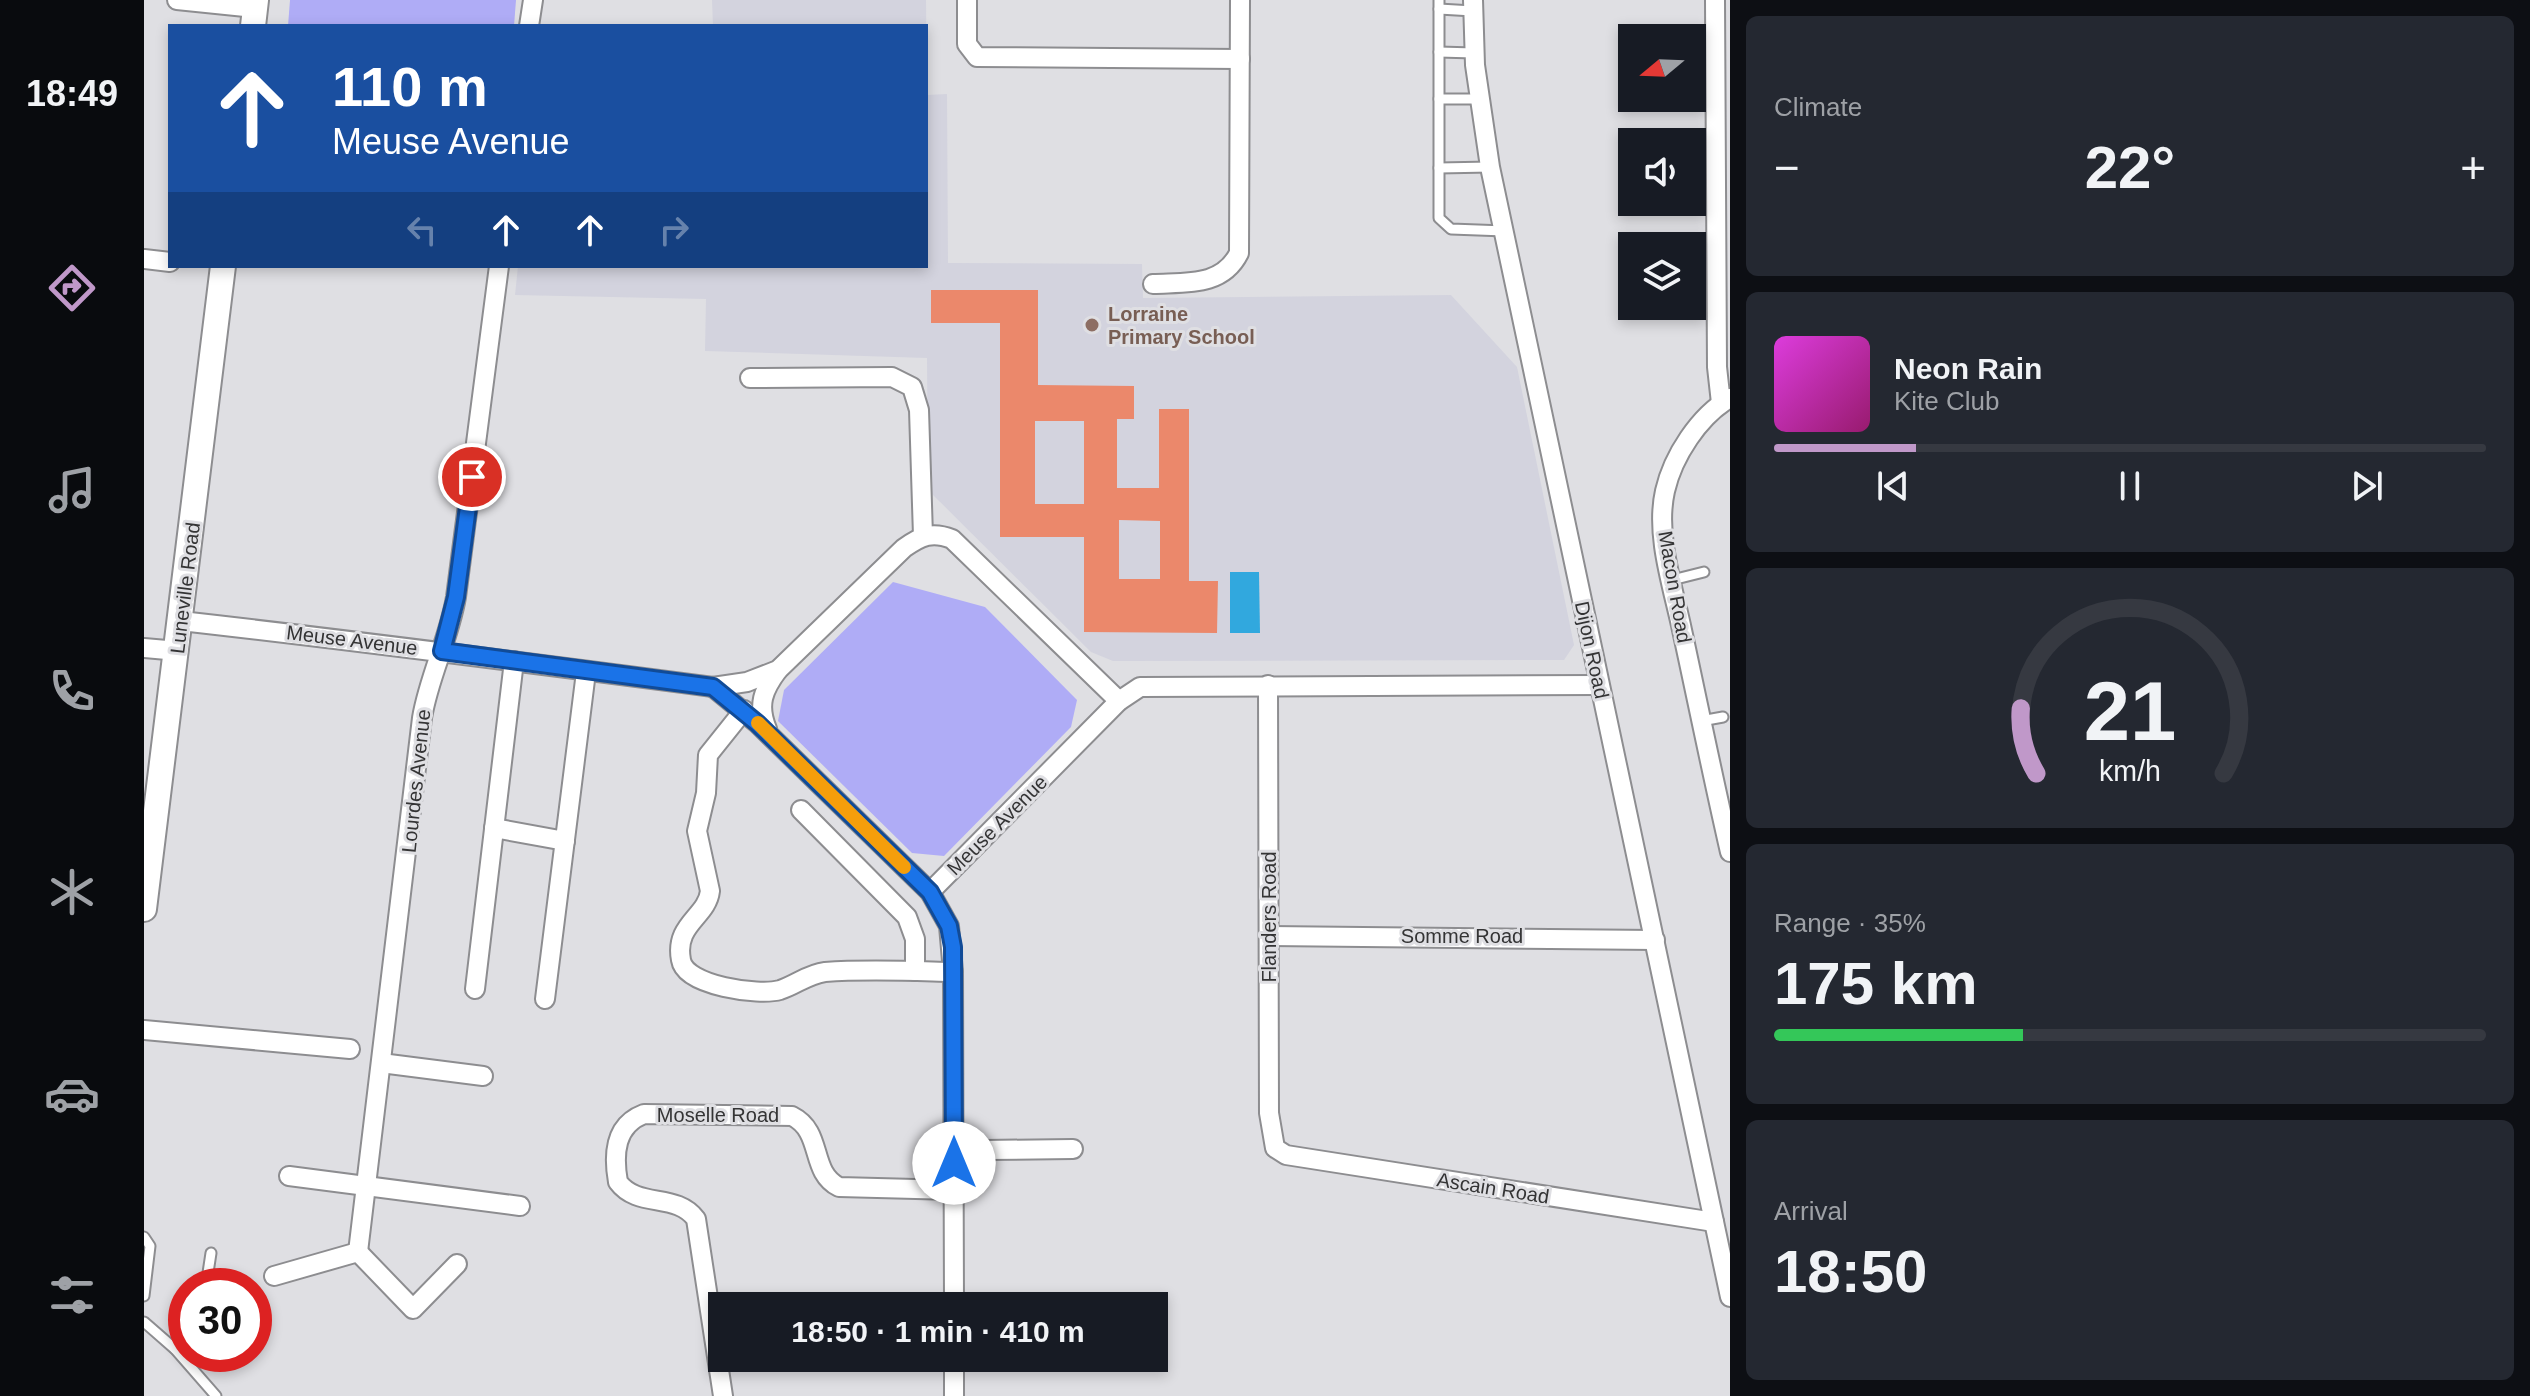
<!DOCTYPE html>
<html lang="en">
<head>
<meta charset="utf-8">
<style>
	body { margin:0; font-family:Helvetica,sans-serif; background:#242831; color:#f1f3f6; height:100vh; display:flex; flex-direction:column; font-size:30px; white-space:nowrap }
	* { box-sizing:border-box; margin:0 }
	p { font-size:26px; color:#9ea1a6 }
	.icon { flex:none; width:44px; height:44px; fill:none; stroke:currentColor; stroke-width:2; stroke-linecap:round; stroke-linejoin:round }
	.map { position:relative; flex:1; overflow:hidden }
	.side { display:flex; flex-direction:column; gap:16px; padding:16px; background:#0d0f14; width:800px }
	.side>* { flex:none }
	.banner { position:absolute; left:24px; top:24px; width:760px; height:244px; border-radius:0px; box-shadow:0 4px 12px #0003; background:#1a4fa0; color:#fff; overflow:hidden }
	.needle { width:52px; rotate:251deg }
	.controls { position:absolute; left:1474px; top:24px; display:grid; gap:16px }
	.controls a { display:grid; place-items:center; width:88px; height:88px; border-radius:0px; background:#171b24; box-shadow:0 4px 12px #0003; font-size:40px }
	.speed { position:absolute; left:24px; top:1268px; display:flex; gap:16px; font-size:40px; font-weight:700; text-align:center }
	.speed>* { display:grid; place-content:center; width:104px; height:104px; border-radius:50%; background:#171b24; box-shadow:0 4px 12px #0003; line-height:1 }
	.speed .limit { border:12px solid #d22; background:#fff; color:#111 }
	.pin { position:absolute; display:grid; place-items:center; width:68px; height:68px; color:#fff; margin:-34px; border:4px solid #fff; border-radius:50%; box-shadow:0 2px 8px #0007 }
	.me { position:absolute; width:88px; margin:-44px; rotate:0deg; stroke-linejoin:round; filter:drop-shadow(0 0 6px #0008) }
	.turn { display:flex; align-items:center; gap:28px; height:168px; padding:0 32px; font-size:36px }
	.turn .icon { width:104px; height:104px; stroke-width:2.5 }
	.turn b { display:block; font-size:56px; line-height:68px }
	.lanes { display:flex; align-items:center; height:76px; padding:0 32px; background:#0003; justify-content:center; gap:40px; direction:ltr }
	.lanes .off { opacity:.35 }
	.big { font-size:60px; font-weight:700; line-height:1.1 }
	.side .widget { flex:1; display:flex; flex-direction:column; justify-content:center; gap:12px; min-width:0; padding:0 28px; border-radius:12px; background:#242831 }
	.side .dial { align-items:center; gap:0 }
	.dial svg { height:208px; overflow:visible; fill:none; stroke:#363941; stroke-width:7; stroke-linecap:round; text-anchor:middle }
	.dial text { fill:#f1f3f6; stroke:none }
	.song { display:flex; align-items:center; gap:24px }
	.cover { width:96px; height:96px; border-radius:12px; background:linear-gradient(135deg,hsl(300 70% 55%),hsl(320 70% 35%)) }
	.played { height:8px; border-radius:4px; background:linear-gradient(90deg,#c098c9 20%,#363941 20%) }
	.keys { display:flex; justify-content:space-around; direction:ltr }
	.heat { display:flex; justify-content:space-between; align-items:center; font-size:44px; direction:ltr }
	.charge { height:12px; border-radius:6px; background:linear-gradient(90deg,#34c759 35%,#363941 0) }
	.trip { position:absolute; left:564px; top:1292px; width:460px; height:80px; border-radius:0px; background:#171b24; box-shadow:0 4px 12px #0003; font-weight:700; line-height:80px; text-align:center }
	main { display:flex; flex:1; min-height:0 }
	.tabs { display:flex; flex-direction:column; width:144px; justify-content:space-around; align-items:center; background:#090b0e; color:#9ea1a6 }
	.tabs .icon { width:56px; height:56px }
	.tabs .on { color:#c098c9 }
	.tabs b { font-size:36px; color:#f1f3f6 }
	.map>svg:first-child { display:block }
	.built { fill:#d3d3de }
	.green { fill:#afacf6 }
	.water { fill:#31a8de }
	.building { fill:#eb886b; fill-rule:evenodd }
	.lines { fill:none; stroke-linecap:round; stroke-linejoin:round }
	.service-casing { stroke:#8d8d90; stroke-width:13 }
	.minor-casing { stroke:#8d8d90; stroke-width:22 }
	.tertiary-casing { stroke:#8d8d90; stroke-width:28 }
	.service { stroke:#fff; stroke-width:9 }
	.minor { stroke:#fff; stroke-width:18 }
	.tertiary { stroke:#fff; stroke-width:24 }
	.route-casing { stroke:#114b97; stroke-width:20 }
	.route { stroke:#1a73e8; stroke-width:14 }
	.slow { stroke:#f59e0b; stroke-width:14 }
	.education-dot { fill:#8d6e63; stroke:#dfdfe3; stroke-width:3 }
	.labels { text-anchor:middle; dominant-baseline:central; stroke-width:6; stroke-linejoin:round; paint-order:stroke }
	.education-label { font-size:20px; font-weight:bold; fill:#785e54; stroke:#dfdfe3; text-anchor:start }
	.street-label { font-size:20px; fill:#343435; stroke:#dfdfe3 }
</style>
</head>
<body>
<main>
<nav class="tabs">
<b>18:49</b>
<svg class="icon on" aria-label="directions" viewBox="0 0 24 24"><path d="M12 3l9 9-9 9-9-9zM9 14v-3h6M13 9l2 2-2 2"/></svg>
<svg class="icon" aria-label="music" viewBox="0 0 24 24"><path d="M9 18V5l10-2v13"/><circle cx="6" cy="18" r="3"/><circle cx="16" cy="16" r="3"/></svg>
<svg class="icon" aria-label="phone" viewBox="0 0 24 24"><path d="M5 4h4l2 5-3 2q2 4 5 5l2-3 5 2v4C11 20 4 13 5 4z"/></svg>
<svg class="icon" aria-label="climate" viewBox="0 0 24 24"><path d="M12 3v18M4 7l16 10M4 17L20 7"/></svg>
<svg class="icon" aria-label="car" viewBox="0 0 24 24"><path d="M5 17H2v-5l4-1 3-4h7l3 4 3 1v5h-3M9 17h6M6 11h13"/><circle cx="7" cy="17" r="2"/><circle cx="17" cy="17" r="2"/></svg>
<svg class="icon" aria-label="filters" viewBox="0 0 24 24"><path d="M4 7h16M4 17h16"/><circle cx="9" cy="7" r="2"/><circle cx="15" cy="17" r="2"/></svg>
</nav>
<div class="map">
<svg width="1586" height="1396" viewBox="0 0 1586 1396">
	<rect width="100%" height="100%" fill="#dfdfe3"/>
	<!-- built -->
	<path class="built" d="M568 0H782L783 95 803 94 804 263 998 264 999 298 1307 295 1373 367 1430 645 1420 660 969 661 947 652 784 490 783 358 561 351 562 299 371 295 374 266H782V26H569Z"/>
	<!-- green -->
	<g class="green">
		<path d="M146 0H372L370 26H144Z"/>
		<path d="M749 582 841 607 933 700 927 727 800 856 768 853 634 721 640 690Z"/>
	</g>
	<!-- water -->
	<path class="water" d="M1086 572H1115L1116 633H1086Z"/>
	<!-- building -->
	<path class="building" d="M787 290H894V385L990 386V419H973V488H1015V409H1045V581H1074L1073 633 940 632V537H856V323H787ZM891 421H940V504H891ZM975 520 1016 521V579H975Z"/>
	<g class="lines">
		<!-- service casing -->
		<g class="service-casing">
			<g id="service">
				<path d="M1295 0V218L1307 229 1361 231"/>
				<path d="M1295 9 1329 11"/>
				<path d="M1295 52 1330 53"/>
				<path d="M1295 99H1335"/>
				<path d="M1295 168 1346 167"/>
				<path d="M1528 580 1560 572"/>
				<path d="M1557 721 1579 717"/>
				<path d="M0 1237 6 1246 0 1296"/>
				<path d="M62 1286 67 1253"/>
				<path d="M0 1322 31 1349 72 1396"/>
				<path d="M31 1349 42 1341"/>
			</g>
		</g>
		<!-- minor casing -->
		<g class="minor-casing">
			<g id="minor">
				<path d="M33 0 111 8"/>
				<path d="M823 0V44L833 57 1096 59"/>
				<path d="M1329 0 1331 65 1346 167 1586 1297"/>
				<path d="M1571 0 1573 367 1577 403"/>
				<path d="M385 26 389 0"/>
				<path d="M0 259 26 262"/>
				<path d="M1009 284C1042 282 1078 287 1095 253L1096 0"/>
				<path d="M606 378 748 377 768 387 775 410 779 536"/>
				<path d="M1586 398C1555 416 1529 456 1521 491 1511 535 1529 587 1538 630 1554 704 1569 778 1586 852"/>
				<path d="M37 621C214 641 392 664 569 687L603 682 634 670 760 548C777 536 788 531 808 539L975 701"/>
				<path d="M0 648 34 651"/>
				<path d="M1124 685 1125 1113 1131 1148 1142 1155 1570 1222"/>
				<path d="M569 687 613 723 786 892 805 926 809 972 810 1306"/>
				<path d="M600 710 564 755 562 793 553 831 566 891C563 917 530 924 537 960 541 986 615 996 636 990 652 985 664 974 681 972 723 969 767 971 809 972"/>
				<path d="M623 729C613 705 619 690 634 670"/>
				<path d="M657 810 763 917 771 939V971"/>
				<path d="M350 828 421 841"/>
				<path d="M786 892 975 701 996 687 1455 685"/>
				<path d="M1125 936 1511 940"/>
				<path d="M331 989 370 661"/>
				<path d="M401 999 442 672"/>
				<path d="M0 1030 206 1049"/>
				<path d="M237 1063 339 1076"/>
				<path d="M810 1163 841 1150 929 1149"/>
				<path d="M145 1176 376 1206"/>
				<path d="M214 1252 278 718C285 676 305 639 312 597L355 266"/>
				<path d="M130 1276 214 1252 269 1309 313 1264"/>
				<path d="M810 1358V1396"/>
				<path d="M579 1396 552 1219C532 1192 494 1209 474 1182 469 1154 471 1125 500 1114L648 1116C680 1132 665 1172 695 1187L810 1190"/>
			</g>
		</g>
		<!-- tertiary casing -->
		<g class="tertiary-casing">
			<g id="tertiary">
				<path d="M109 26 112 0"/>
				<path d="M0 909 79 266"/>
			</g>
		</g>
		<!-- service -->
		<use href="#service" class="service"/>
		<!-- minor -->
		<use href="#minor" class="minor"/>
		<!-- tertiary -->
		<use href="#tertiary" class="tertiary"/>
	</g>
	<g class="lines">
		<!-- route casing -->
		<g class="route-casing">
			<path id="route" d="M328 477 312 597 298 651 569 687 613 723 786 892 805 926 809 947 810 1163"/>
		</g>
		<!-- route -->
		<use href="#route" class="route"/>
		<!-- slow -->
		<path class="slow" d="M614 723 760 867"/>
	</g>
	<!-- markers -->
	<circle class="education-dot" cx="948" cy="325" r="8"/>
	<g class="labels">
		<!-- education labels -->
		<g class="education-label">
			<text x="964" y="314">Lorraine<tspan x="964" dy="23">Primary School</tspan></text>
		</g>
		<!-- street labels -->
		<g class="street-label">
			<text transform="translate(1531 587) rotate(80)">Macon Road</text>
			<text transform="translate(41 588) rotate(-83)">Luneville Road</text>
			<text transform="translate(208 640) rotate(7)">Meuse Avenue</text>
			<text transform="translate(1448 650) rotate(78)">Dijon Road</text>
			<text transform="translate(272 781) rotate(-84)">Lourdes Avenue</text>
			<text transform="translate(853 825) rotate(-45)">Meuse Avenue</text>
			<text transform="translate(1125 917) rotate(-90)">Flanders Road</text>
			<text x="1318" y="936">Somme Road</text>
			<text x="574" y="1115">Moselle Road</text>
			<text transform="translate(1349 1188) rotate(9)">Ascain Road</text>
		</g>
	</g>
</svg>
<div class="controls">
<a><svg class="needle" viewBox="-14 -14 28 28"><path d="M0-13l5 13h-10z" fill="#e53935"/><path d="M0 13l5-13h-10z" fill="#9ea1a6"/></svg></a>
<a><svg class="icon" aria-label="sound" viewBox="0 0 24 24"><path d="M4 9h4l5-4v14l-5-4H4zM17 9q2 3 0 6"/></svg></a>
<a><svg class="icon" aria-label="layers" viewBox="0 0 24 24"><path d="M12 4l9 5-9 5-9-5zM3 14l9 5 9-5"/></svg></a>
</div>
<div class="speed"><div class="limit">30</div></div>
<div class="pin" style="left:328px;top:477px;background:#d93025"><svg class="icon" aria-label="arrive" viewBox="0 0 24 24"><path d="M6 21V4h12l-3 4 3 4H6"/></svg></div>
<svg class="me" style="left:810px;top:1163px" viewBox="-20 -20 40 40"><circle r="19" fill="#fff"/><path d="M0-13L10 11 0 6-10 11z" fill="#1a73e8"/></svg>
<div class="trip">18:50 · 1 min · 410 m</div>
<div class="banner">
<div class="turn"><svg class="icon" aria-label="ahead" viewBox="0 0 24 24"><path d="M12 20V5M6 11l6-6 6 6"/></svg><div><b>110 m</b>Meuse Avenue</div></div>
<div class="lanes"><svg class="icon off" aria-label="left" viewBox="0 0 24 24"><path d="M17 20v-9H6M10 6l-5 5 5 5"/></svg><svg class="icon" aria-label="ahead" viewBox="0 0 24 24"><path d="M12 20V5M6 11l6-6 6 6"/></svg><svg class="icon" aria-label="ahead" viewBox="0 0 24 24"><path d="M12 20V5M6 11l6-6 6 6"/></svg><svg class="icon off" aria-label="right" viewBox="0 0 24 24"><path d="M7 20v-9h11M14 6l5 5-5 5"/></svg></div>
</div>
</div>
<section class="side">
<div class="widget"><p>Climate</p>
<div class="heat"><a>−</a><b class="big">22°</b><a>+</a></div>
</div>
<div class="widget">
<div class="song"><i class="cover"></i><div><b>Neon Rain</b><p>Kite Club</p></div></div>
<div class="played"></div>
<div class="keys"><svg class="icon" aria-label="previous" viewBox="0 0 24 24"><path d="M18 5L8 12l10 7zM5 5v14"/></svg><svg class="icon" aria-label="pause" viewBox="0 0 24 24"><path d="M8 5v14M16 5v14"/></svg><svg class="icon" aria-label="next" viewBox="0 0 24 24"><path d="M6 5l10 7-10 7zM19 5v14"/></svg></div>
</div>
<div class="widget dial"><svg viewBox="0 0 100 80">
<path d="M14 69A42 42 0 1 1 86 69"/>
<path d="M14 69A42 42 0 0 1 8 44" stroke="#c098c9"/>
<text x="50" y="56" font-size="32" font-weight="700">21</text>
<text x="50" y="72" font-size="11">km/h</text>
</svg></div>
<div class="widget"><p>Range · 35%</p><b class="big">175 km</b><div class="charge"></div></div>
<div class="widget"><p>Arrival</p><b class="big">18:50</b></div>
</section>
</main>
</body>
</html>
